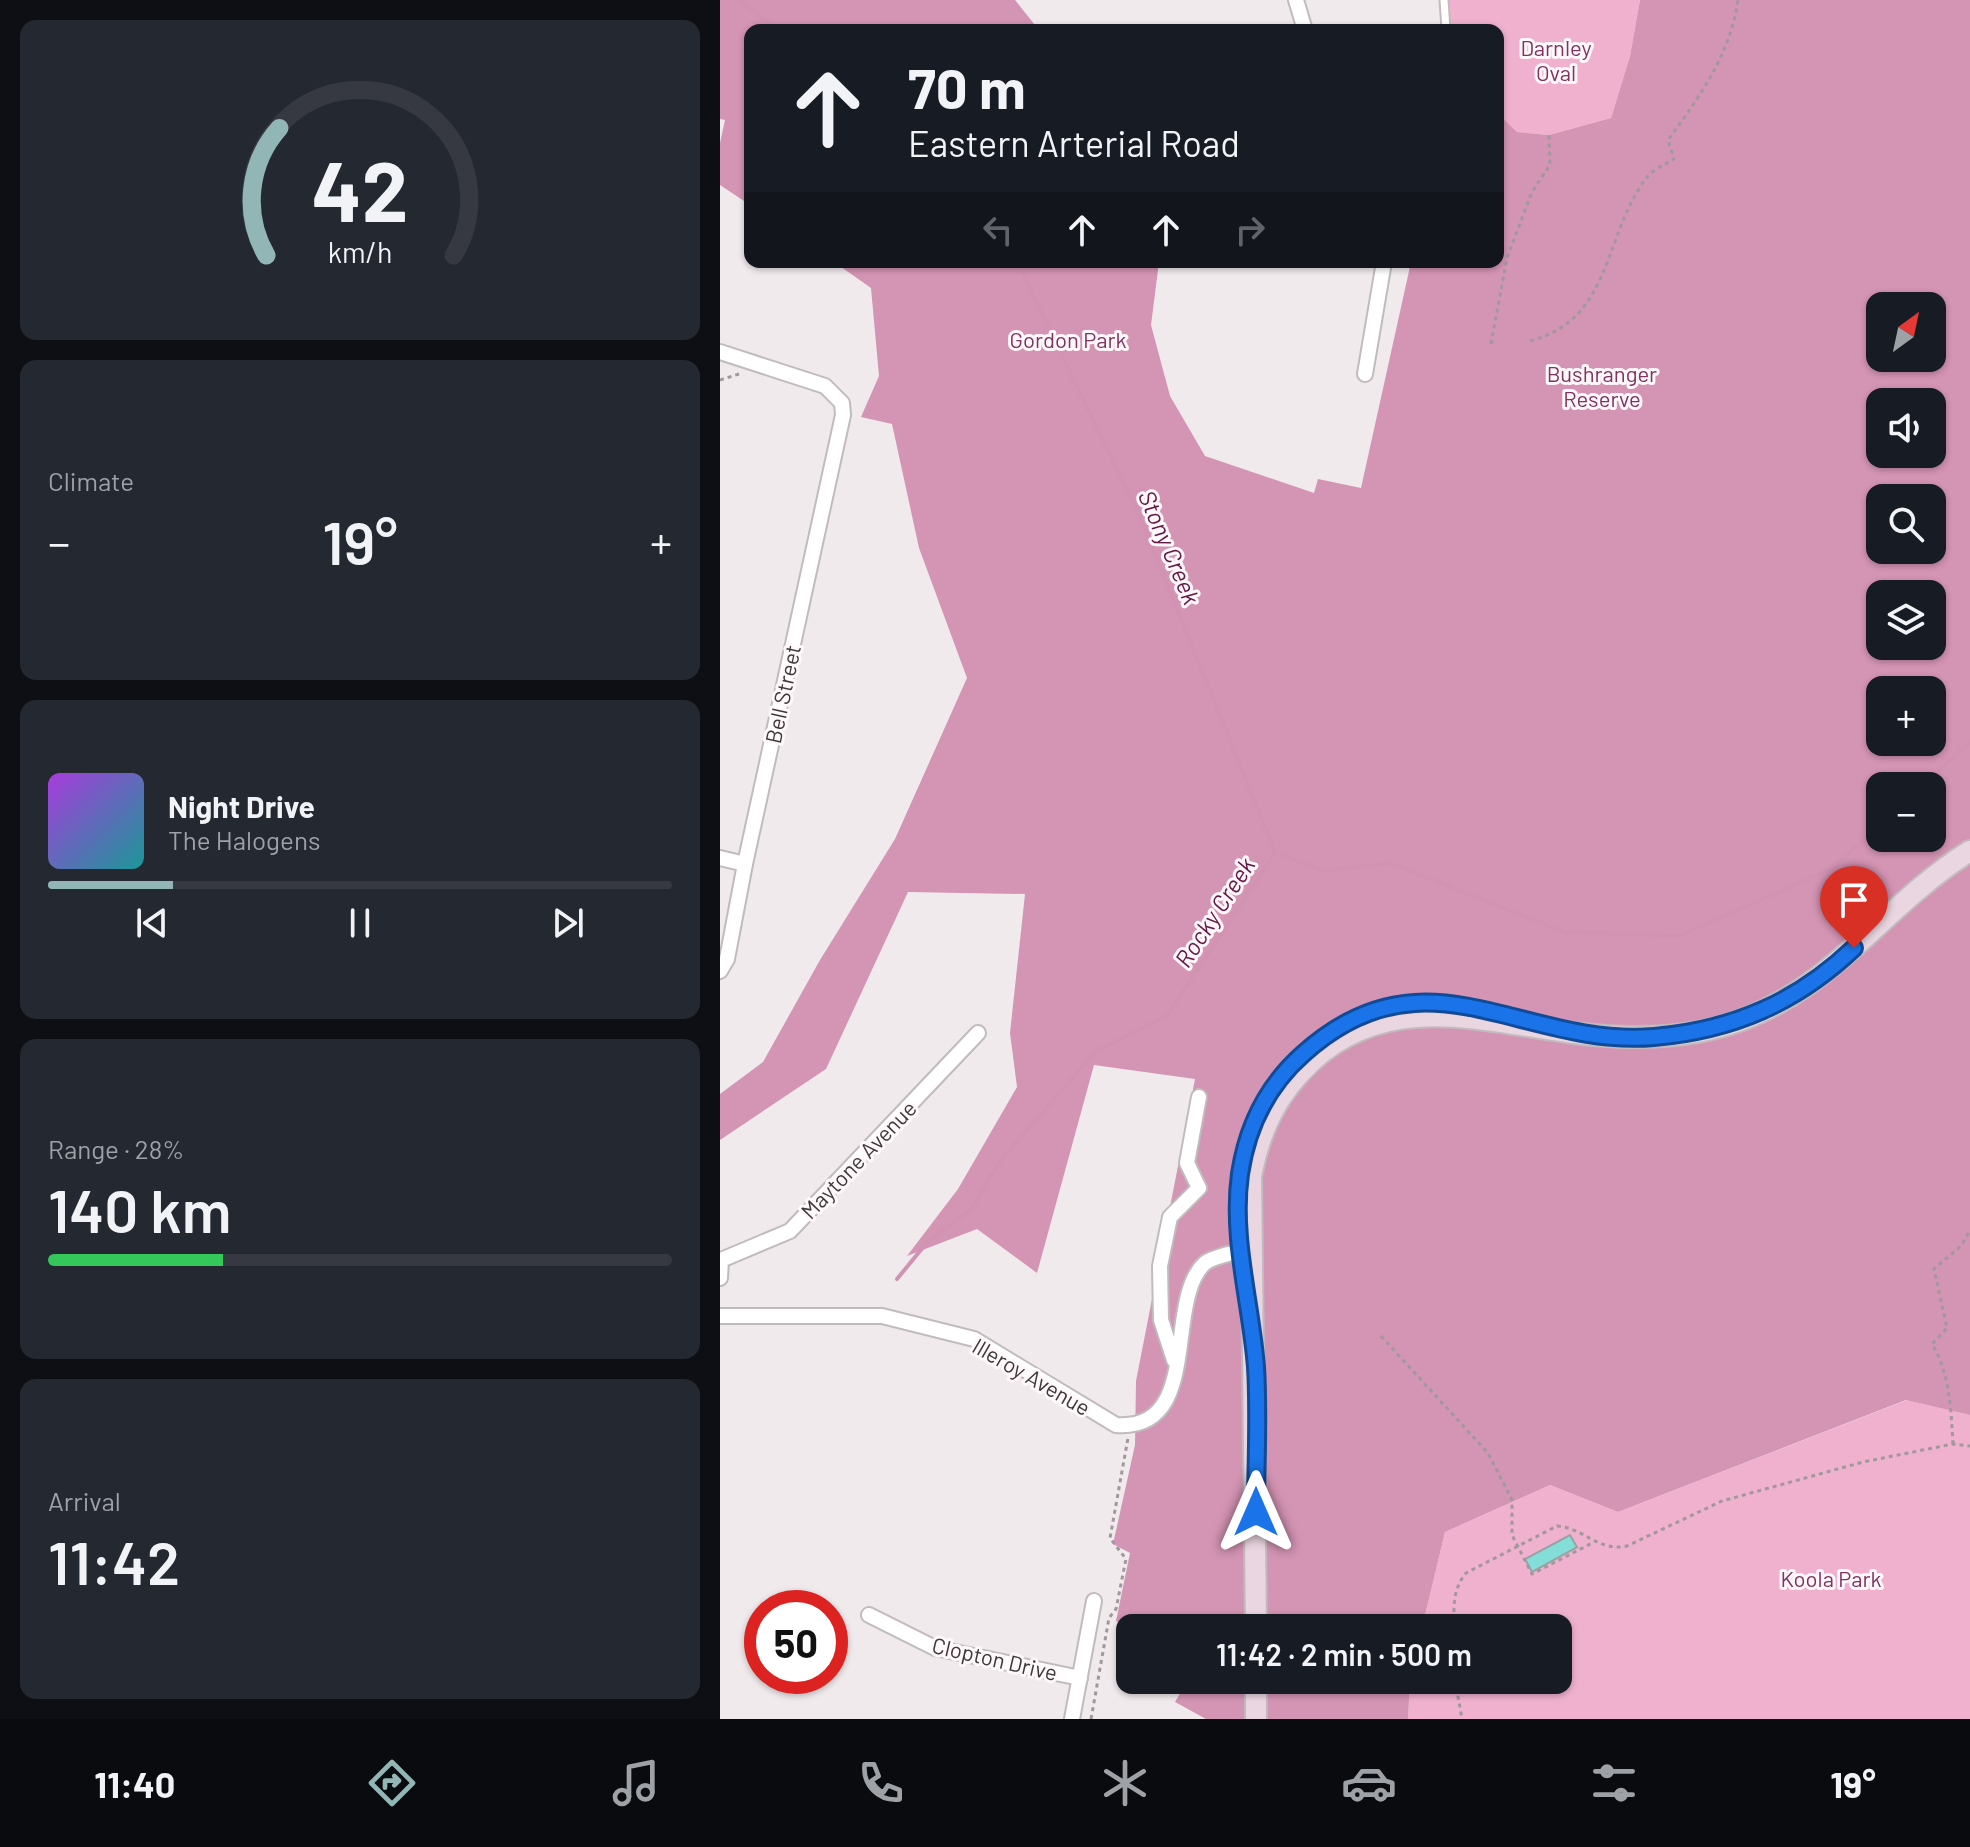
<!DOCTYPE html>
<html lang="en">
<head>
<meta charset="utf-8">
<style>
	body { margin:0; font-family:Barlow,sans-serif; background:#242831; color:#f1f3f6; height:100vh; display:flex; flex-direction:column; font-size:30px; white-space:nowrap }
	* { box-sizing:border-box; margin:0 }
	p { font-size:26px; color:#9ea1a6 }
	.icon { flex:none; width:44px; height:44px; fill:none; stroke:currentColor; stroke-width:2; stroke-linecap:round; stroke-linejoin:round }
	.map { position:relative; flex:1; overflow:hidden }
	.side { display:flex; flex-direction:column; gap:20px; padding:20px; background:#0d0f14; width:720px }
	.side>* { flex:none }
	.guide { position:absolute; left:24px; top:24px; width:760px; height:244px; border-radius:16px; box-shadow:0 2px 6px #0004; background:#171b24; color:#f1f3f6; overflow:hidden }
	.needle { width:52px; rotate:33deg }
	.controls { position:absolute; left:1146px; top:292px; display:grid; gap:16px }
	.controls a { display:grid; place-items:center; width:80px; height:80px; border-radius:16px; background:#171b24; box-shadow:0 2px 6px #0004; font-size:40px }
	.speed { position:absolute; left:24px; top:1590px; display:flex; gap:16px; font-size:40px; font-weight:700; text-align:center }
	.speed>* { display:grid; place-content:center; width:104px; height:104px; border-radius:50%; background:#171b24; box-shadow:0 2px 6px #0004; line-height:1 }
	.speed .limit { border:12px solid #d22; background:#fff; color:#111 }
	.pin { position:absolute; display:grid; place-items:center; width:68px; height:68px; color:#fff; margin:-82px -34px; border-radius:50% 50% 50% 0; rotate:-45deg; box-shadow:0 0 8px #0007 }
	.pin .icon { rotate:45deg }
	.me { position:absolute; width:88px; margin:-44px; rotate:0deg; stroke-linejoin:round; filter:drop-shadow(0 0 6px #0008) }
	.turn { display:flex; align-items:center; gap:28px; height:168px; padding:0 32px; font-size:36px }
	.turn .icon { width:104px; height:104px; stroke-width:2.5 }
	.turn b { display:block; font-size:56px; line-height:68px }
	.lanes { display:flex; align-items:center; height:76px; padding:0 32px; background:#0003; justify-content:center; gap:40px; direction:ltr }
	.lanes .off { opacity:.35 }
	.big { font-size:60px; font-weight:600; line-height:1.1 }
	.side .card { flex:1; display:flex; flex-direction:column; justify-content:center; gap:12px; min-width:0; padding:0 28px; border-radius:16px; background:#242831 }
	.side .dial { align-items:center; gap:0 }
	.dial svg { height:208px; overflow:visible; fill:none; stroke:#363941; stroke-width:7; stroke-linecap:round; text-anchor:middle }
	.dial text { fill:#f1f3f6; stroke:none }
	.song { display:flex; align-items:center; gap:24px }
	.cover { width:96px; height:96px; border-radius:12px; background:linear-gradient(135deg,hsl(280 70% 55%),hsl(180 70% 35%)) }
	.played { height:8px; border-radius:4px; background:linear-gradient(90deg,#92b5b6 20%,#363941 20%) }
	.keys { display:flex; justify-content:space-around; direction:ltr }
	.heat { display:flex; justify-content:space-between; align-items:center; font-size:44px; direction:ltr }
	.charge { height:12px; border-radius:6px; background:linear-gradient(90deg,#34c759 28%,#363941 0) }
	.trip { position:absolute; left:396px; top:1614px; width:456px; height:80px; border-radius:16px; background:#171b24; box-shadow:0 2px 6px #0004; font-weight:600; line-height:80px; text-align:center }
	.tab-bar { display:flex; height:128px; justify-content:space-around; align-items:center; background:#090b0e; color:#9ea1a6 }
	.tab-bar .icon { width:56px; height:56px }
	.tab-bar .on { color:#92b5b6 }
	.tab-bar b { font-size:36px; color:#f1f3f6 }
	main { display:flex; flex:1; min-height:0 }
	.map>svg:first-child { display:block }
	.green { fill:#f0b1cf }
	.forest { fill:#d494b4; fill-rule:evenodd }
	.lines { fill:none; stroke-linecap:round; stroke-linejoin:round }
	.stream { stroke:#d292b2; stroke-width:4 }
	.building { fill:#83ddd9; stroke:#99a2a1; stroke-width:2 }
	.service-casing { stroke:#c2bbbe; stroke-width:11 }
	.minor-casing { stroke:#c2bbbe; stroke-width:18 }
	.secondary-casing { stroke:#c2bbbe; stroke-width:24 }
	.path { stroke:#9f999c; stroke-width:3; stroke-dasharray:4 4; stroke-linecap:butt }
	.service { stroke:#fff; stroke-width:7 }
	.minor { stroke:#fff; stroke-width:14 }
	.secondary { stroke:#ead6e0; stroke-width:20 }
	.route-casing { stroke:#114b97; stroke-width:20 }
	.route { stroke:#1a73e8; stroke-width:14 }
	.labels { text-anchor:middle; dominant-baseline:central; stroke-width:6; stroke-linejoin:round; paint-order:stroke }
	.park-label { font-size:22px; fill:#7f335e; stroke:#fff7fa }
	.street-label { font-size:22px; fill:#3c393a; stroke:#fff7fa }
	.water-label { font-size:24px; font-style:italic; fill:#641945; stroke:#fff7fa }
</style>
</head>
<body>
<main>
<section class="side">
<div class="card dial"><svg viewBox="0 0 100 80">
<path d="M14 69A42 42 0 1 1 86 69"/>
<path d="M14 69A42 42 0 0 1 19 20" stroke="#92b5b6"/>
<text x="50" y="56" font-size="32" font-weight="700">42</text>
<text x="50" y="72" font-size="11">km/h</text>
</svg></div>
<div class="card"><p>Climate</p>
<div class="heat"><a>−</a><b class="big">19°</b><a>+</a></div>
</div>
<div class="card">
<div class="song"><i class="cover"></i><div><b>Night Drive</b><p>The Halogens</p></div></div>
<div class="played"></div>
<div class="keys"><svg class="icon" aria-label="previous" viewBox="0 0 24 24"><path d="M18 5L8 12l10 7zM5 5v14"/></svg><svg class="icon" aria-label="pause" viewBox="0 0 24 24"><path d="M8 5v14M16 5v14"/></svg><svg class="icon" aria-label="next" viewBox="0 0 24 24"><path d="M6 5l10 7-10 7zM19 5v14"/></svg></div>
</div>
<div class="card"><p>Range · 28%</p><b class="big">140 km</b><div class="charge"></div></div>
<div class="card"><p>Arrival</p><b class="big">11:42</b></div>
</section>
<div class="map">
<svg width="1250" height="1719" viewBox="0 0 1250 1719">
	<rect width="100%" height="100%" fill="#f1eaed"/>
	<!-- green -->
	<g class="green">
		<path d="M729 0H920L910 56 891 118 829 135 797 132 778 113V30H730Z"/>
		<path d="M1187 1400 1250 1415V1719H688L690 1680H838V1628H702L725 1532 830 1485 898 1512Z"/>
	</g>
	<!-- forest -->
	<g class="forest">
		<path d="M0 0H295L319 30H30V205L0 185V143L5 120 0 119Z"/>
		<path d="M920 0H1250V1415L1186 1400 898 1512 830 1485 725 1532 702 1628 410 1629 396 1621 410 1553 393 1544 415 1445 416 1381 475 1079 374 1065 317 1273 257 1229 187 1256 238 1189 297 1087 290 1033 305 894 188 892 106 1069 0 1140V1094L43 1062 100 960 175 839 247 678 199 548 172 424 141 417 159 376 151 288 114 262H439L431 325 450 396 485 456 594 493 598 479 641 488 691 262H778V113L797 132 829 135 891 118 910 56ZM1160 306H1212V358H1160ZM1160 402H1212V454H1160ZM1160 498H1212V550H1160ZM1160 594H1212V646H1160ZM1160 690H1212V742H1160ZM1160 786H1212V838H1160Z"/>
		<path d="M468 1680H690L688 1719H486L455 1702Z"/>
	</g>
	<g class="lines">
		<!-- stream -->
		<g class="stream">
			<path d="M20 0 57 30"/>
			<path d="M297 262 419 515 555 852"/>
			<path d="M1202 786 1250 742"/>
			<path d="M177 1279 209 1240 250 1211 280 1161 376 1051 447 1016 555 852 604 871 670 863 844 932 959 936 1111 869 1160 825"/>
		</g>
	</g>
	<!-- building -->
	<path class="building" d="M850 1535 857 1547 812 1572 805 1559Z"/>
	<g class="lines">
		<!-- service casing -->
		<g class="service-casing">
			<path id="service" d="M724 0 726 30"/>
		</g>
		<!-- minor casing -->
		<g class="minor-casing">
			<g id="minor">
				<path d="M576 0 585 30"/>
				<path d="M0 352 105 386 122 403 123 415 25 864 7 959 0 971"/>
				<path d="M645 374 664 262"/>
				<path d="M0 858 25 864"/>
				<path d="M0 1278 1 1260 70 1231 258 1033"/>
				<path d="M0 1316H162L254 1339 396 1425C484 1431 443 1301 485 1263 490 1259 501 1256 508 1254"/>
				<path d="M454 1360 441 1320 440 1266 450 1217 479 1188 467 1163 479 1097"/>
				<path d="M149 1615 215 1648 360 1678"/>
				<path d="M352 1719 374 1601"/>
			</g>
		</g>
		<!-- secondary casing -->
		<g class="secondary-casing">
			<g id="secondary">
				<path d="M536 1628 531 1176C540 1130 557 1093 592 1061 670 989 768 1023 862 1034 909 1039 961 1039 1007 1025 1110 994 1162 906 1250 851"/>
				<path d="M536 1680V1719"/>
			</g>
		</g>
		<!-- path -->
		<g class="path">
			<path d="M810 341C894 319 883 232 928 176 934 169 946 164 954 159L948 140C980 96 1010 55 1018 0"/>
			<path d="M771 344 787 258 812 192 830 165 829 135"/>
			<path d="M0 380 19 374"/>
			<path d="M661 1336 768 1453 792 1500V1535L812 1574 874 1542"/>
			<path d="M1233 1444C1231 1411 1230 1373 1212 1344L1227 1328 1214 1269 1241 1246 1250 1230"/>
			<path d="M734 1628C734 1607 732 1590 746 1573L837 1526C864 1528 878 1552 907 1546L1002 1501 1143 1462 1233 1444 1250 1446"/>
			<path d="M735 1680 742 1719"/>
			<path d="M371 1719 389 1618 396 1609 406 1559 390 1538 408 1438"/>
		</g>
		<!-- service -->
		<use href="#service" class="service"/>
		<!-- minor -->
		<use href="#minor" class="minor"/>
		<!-- secondary -->
		<use href="#secondary" class="secondary"/>
	</g>
	<g class="lines">
		<!-- route casing -->
		<g class="route-casing">
			<path id="route" d="M536 1512C536 1464 539 1415 536 1367 531 1303 511 1238 520 1174 527 1127 548 1085 583 1054 706 943 801 1048 934 1037 1013 1030 1076 1003 1134 948"/>
		</g>
		<!-- route -->
		<use href="#route" class="route"/>
	</g>
	<g class="labels">
		<!-- park labels -->
		<g class="park-label">
			<text x="836" y="47">Darnley<tspan x="836" dy="25">Oval</tspan></text>
			<text x="348" y="339">Gordon Park</text>
			<text x="882" y="373">Bushranger<tspan x="882" dy="25">Reserve</tspan></text>
			<text x="1111" y="1578">Koola Park</text>
		</g>
		<!-- street labels -->
		<g class="street-label">
			<text transform="translate(62 694) rotate(-78)">Bell Street</text>
			<text transform="translate(138 1159) rotate(-46)">Maytone Avenue</text>
			<text transform="translate(312 1376) rotate(30)">Illeroy Avenue</text>
			<text transform="translate(275 1658) rotate(13)">Clopton Drive</text>
		</g>
		<!-- water labels -->
		<g class="water-label">
			<text transform="translate(450 547) rotate(67)">Stony Creek</text>
			<text transform="translate(494 912) rotate(-57)">Rocky Creek</text>
		</g>
	</g>
</svg>
<div class="controls">
<a><svg class="needle" viewBox="-14 -14 28 28"><path d="M0-13l5 13h-10z" fill="#e53935"/><path d="M0 13l5-13h-10z" fill="#9ea1a6"/></svg></a>
<a><svg class="icon" aria-label="sound" viewBox="0 0 24 24"><path d="M4 9h4l5-4v14l-5-4H4zM17 9q2 3 0 6"/></svg></a>
<a><svg class="icon" aria-label="search" viewBox="0 0 24 24"><circle cx="10" cy="10" r="6"/><path d="M15 15l6 6"/></svg></a>
<a><svg class="icon" aria-label="layers" viewBox="0 0 24 24"><path d="M12 4l9 5-9 5-9-5zM3 14l9 5 9-5"/></svg></a>
<a>+</a>
<a>−</a>
</div>
<div class="speed"><div class="limit">50</div></div>
<div class="pin" style="left:1134px;top:948px;background:#d93025"><svg class="icon" aria-label="arrive" viewBox="0 0 24 24"><path d="M6 21V4h12l-3 4 3 4H6"/></svg></div>
<svg class="me" style="left:536px;top:1512px" viewBox="-20 -20 40 40"><path d="M0-17L14 15 0 8-14 15z" fill="#1a73e8" stroke="#fff" stroke-width="4"/></svg>
<div class="trip">11:42 · 2 min · 500 m</div>
<div class="guide">
<div class="turn"><svg class="icon" aria-label="ahead" viewBox="0 0 24 24"><path d="M12 20V5M6 11l6-6 6 6"/></svg><div><b>70 m</b>Eastern Arterial Road</div></div>
<div class="lanes"><svg class="icon off" aria-label="left" viewBox="0 0 24 24"><path d="M17 20v-9H6M10 6l-5 5 5 5"/></svg><svg class="icon" aria-label="ahead" viewBox="0 0 24 24"><path d="M12 20V5M6 11l6-6 6 6"/></svg><svg class="icon" aria-label="ahead" viewBox="0 0 24 24"><path d="M12 20V5M6 11l6-6 6 6"/></svg><svg class="icon off" aria-label="right" viewBox="0 0 24 24"><path d="M7 20v-9h11M14 6l5 5-5 5"/></svg></div>
</div>
</div>
</main>
<nav class="tab-bar">
<b>11:40</b>
<svg class="icon on" aria-label="directions" viewBox="0 0 24 24"><path d="M12 3l9 9-9 9-9-9zM9 14v-3h6M13 9l2 2-2 2"/></svg>
<svg class="icon" aria-label="music" viewBox="0 0 24 24"><path d="M9 18V5l10-2v13"/><circle cx="6" cy="18" r="3"/><circle cx="16" cy="16" r="3"/></svg>
<svg class="icon" aria-label="phone" viewBox="0 0 24 24"><path d="M5 4h4l2 5-3 2q2 4 5 5l2-3 5 2v4C11 20 4 13 5 4z"/></svg>
<svg class="icon" aria-label="climate" viewBox="0 0 24 24"><path d="M12 3v18M4 7l16 10M4 17L20 7"/></svg>
<svg class="icon" aria-label="car" viewBox="0 0 24 24"><path d="M5 17H2v-5l4-1 3-4h7l3 4 3 1v5h-3M9 17h6M6 11h13"/><circle cx="7" cy="17" r="2"/><circle cx="17" cy="17" r="2"/></svg>
<svg class="icon" aria-label="filters" viewBox="0 0 24 24"><path d="M4 7h16M4 17h16"/><circle cx="9" cy="7" r="2"/><circle cx="15" cy="17" r="2"/></svg>
<b>19°</b>
</nav>
</body>
</html>
